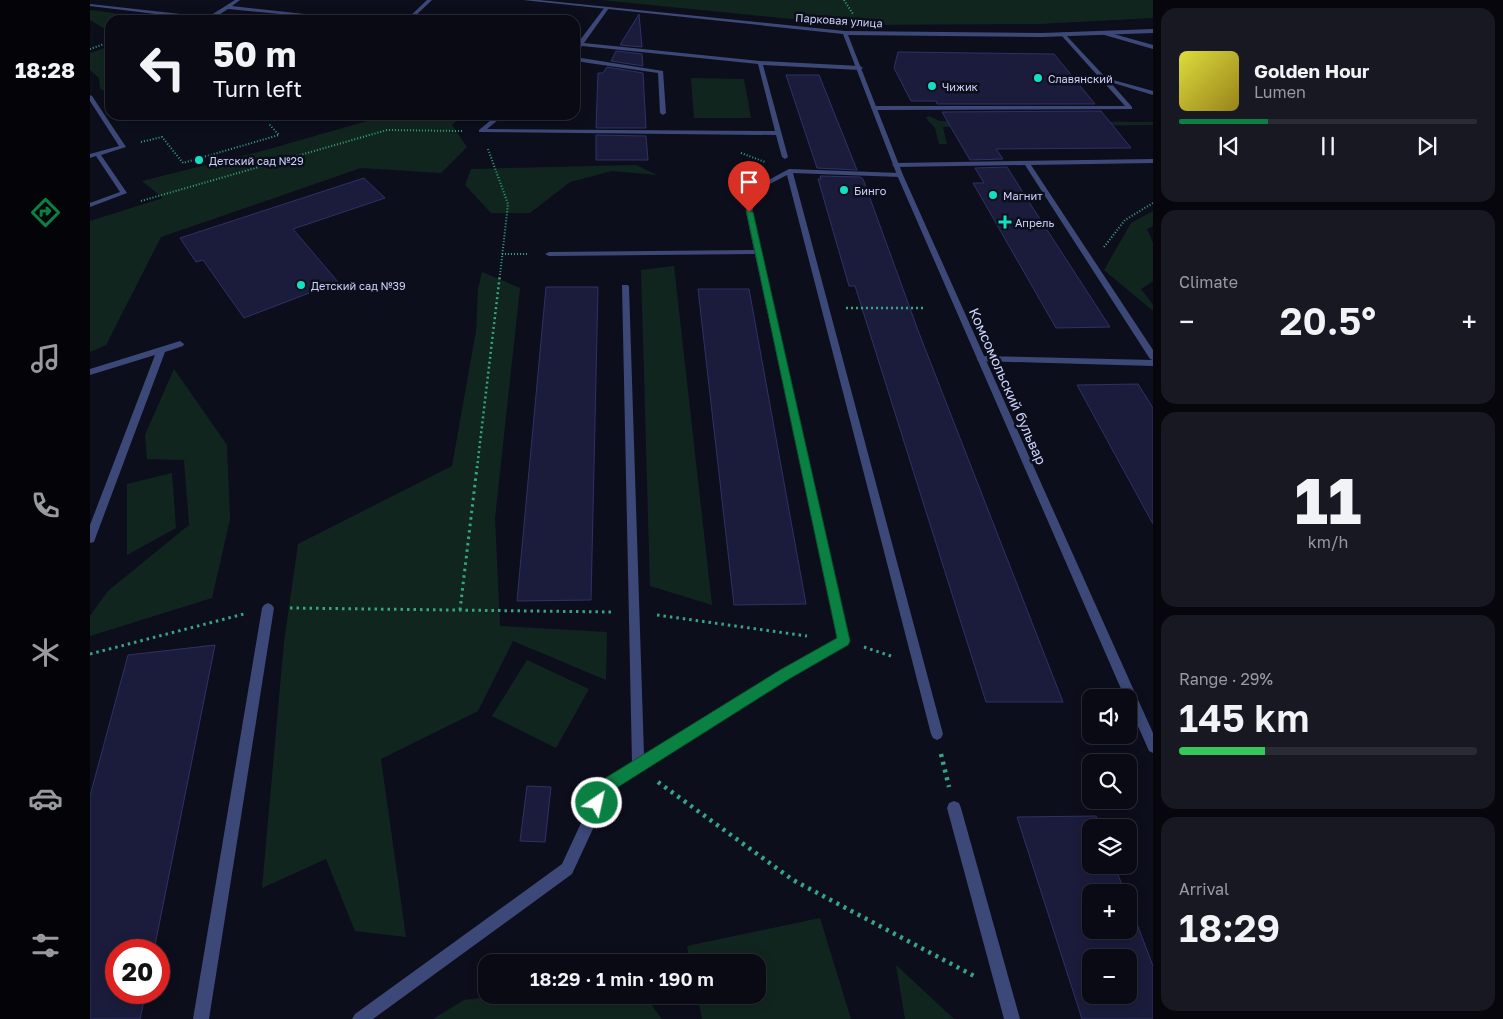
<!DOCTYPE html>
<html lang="en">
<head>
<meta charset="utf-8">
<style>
	body { margin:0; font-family:"Golos Text",sans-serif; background:#181822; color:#f1f3f6; height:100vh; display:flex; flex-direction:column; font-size:19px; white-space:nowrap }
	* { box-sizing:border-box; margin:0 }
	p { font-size:16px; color:#999aa0 }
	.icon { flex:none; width:28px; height:28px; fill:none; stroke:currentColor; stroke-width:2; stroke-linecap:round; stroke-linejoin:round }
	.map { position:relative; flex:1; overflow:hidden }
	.details { display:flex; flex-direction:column; gap:8px; padding:8px; background:#06060c; width:350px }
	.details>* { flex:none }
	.guide { position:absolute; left:15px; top:15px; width:475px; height:105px; border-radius:15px; box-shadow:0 2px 12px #0003,0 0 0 1px #2a2b34; background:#0a0a15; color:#f1f3f6; overflow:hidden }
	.buttons { position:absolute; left:992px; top:689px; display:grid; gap:10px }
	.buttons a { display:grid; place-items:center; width:55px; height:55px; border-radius:10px; background:#0a0a15; box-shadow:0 2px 12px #0003,0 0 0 1px #2a2b34; font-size:25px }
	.speed { position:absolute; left:15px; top:939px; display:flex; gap:10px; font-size:25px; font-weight:700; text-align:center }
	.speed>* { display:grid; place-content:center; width:65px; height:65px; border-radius:50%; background:#0a0a15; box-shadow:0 2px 12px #0003,0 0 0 1px #2a2b34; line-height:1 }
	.speed .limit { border:8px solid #d22; background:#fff; color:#111 }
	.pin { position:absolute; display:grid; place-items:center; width:42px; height:42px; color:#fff; margin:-51px -21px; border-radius:50% 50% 50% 0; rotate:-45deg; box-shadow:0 0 5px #0007 }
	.pin .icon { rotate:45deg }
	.me { position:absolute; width:55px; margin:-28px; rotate:34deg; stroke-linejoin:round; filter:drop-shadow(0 0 4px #0008) }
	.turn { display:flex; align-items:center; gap:18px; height:105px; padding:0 25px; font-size:22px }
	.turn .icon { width:65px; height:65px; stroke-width:2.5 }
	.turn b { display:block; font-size:35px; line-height:42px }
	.big { font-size:38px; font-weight:600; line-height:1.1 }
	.details .widget { flex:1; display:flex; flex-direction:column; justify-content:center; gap:8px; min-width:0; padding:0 18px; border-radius:15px; background:#181822 }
	.details .dial { align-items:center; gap:0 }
	.dial b { font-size:65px; line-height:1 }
	.song { display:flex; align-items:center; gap:15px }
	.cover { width:60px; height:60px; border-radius:8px; background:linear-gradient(135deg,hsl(60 70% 55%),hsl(50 70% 35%)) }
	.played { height:5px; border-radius:2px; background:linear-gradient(90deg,#0b8043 30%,#2a2b34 30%) }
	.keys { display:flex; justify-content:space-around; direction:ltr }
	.heat { display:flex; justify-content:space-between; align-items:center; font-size:28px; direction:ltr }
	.charge { height:8px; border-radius:4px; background:linear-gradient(90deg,#34c759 29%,#2a2b34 0) }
	.trip { position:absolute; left:388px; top:954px; width:288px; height:50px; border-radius:15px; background:#0a0a15; box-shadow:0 2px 12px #0003,0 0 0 1px #2a2b34; font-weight:600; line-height:50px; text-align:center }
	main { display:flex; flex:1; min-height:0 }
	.menu { display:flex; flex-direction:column; width:90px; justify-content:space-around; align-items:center; background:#040408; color:#999aa0 }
	.menu .icon { width:35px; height:35px }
	.menu .on { color:#0b8043 }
	.menu b { font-size:22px; color:#f1f3f6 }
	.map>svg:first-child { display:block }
	.green { fill:#11251f }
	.building { fill:#1b1c3b; stroke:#2f3165; fill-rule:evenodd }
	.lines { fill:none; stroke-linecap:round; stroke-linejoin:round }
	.path-far3 { stroke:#37a482; stroke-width:2; stroke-dasharray:1 2; stroke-linecap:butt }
	.path-far2 { stroke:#37a482; stroke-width:2.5; stroke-dasharray:2 3; stroke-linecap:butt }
	.path-far1 { stroke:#37a482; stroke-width:3; stroke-dasharray:2.5 4; stroke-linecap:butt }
	.path { stroke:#37a482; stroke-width:4.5; stroke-dasharray:3 5; stroke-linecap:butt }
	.service { fill:#3c4877; fill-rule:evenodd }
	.tertiary { fill:#3c4877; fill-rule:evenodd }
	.route { fill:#0b8043; stroke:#07532c }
	.poi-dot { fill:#13dfc1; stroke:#0d0e1c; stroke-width:2 }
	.labels { text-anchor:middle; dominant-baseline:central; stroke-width:5; stroke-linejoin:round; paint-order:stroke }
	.far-street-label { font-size:11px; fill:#ccd2fb; stroke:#0d0e1c }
	.far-poi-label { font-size:11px; fill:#ccd2fb; stroke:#0d0e1c; text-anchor:start }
	.street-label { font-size:14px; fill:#ccd2fb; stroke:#0d0e1c }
</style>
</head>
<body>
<main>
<nav class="menu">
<b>18:28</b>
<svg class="icon on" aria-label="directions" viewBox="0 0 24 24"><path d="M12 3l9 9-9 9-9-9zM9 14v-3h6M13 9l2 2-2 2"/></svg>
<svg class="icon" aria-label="music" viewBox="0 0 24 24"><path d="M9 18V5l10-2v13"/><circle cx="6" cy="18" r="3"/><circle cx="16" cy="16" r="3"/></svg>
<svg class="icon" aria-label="phone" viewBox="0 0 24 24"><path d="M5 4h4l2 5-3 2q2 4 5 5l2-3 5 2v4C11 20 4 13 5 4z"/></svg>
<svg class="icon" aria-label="climate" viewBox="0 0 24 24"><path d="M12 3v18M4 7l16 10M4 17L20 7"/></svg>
<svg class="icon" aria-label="car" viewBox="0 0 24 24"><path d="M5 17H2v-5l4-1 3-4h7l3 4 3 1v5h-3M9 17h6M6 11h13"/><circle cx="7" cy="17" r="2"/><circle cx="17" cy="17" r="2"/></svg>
<svg class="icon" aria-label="filters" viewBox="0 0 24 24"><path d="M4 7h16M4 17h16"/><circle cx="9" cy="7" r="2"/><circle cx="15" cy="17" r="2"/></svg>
</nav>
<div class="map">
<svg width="1063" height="1019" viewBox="0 0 1063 1019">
	<rect width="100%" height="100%" fill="#0d0e1c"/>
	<!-- green -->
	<g class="green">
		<path d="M511 0H1063V18L949 24 761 25Z"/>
		<path d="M0 10 79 20H20V32L0 20Z"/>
		<path d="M20 46V96L10 88 9 78 0 70V53Z"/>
		<path d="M601 78 654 79 661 118H604Z"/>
		<path d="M298 115H372L362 125 377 147 351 173 271 168 71 237 16 345 0 352V221L73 198 52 181 176 150Z"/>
		<path d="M839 116 850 121 1063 122V125L853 127 857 144H849L845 128 836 118Z"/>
		<path d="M546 165 567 175 522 171 480 182 440 213H401L375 185 381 169Z"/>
		<path d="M1063 211V226L1057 229 1063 243V281L1051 289 1063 305V311L1014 270 1041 223Z"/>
		<path d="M584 266 622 605 560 586 551 270Z"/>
		<path d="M392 272 430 288 405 518 410 626 517 632 516 680 423 641 388 711 291 759 316 937 265 931 236 859 172 888 194 642 208 544 362 466 386 331 388 289Z"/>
		<path d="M84 369 137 445 140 519 122 598 0 636V616L18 591 99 525 94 460 57 459 55 435Z"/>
		<path d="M82 473 86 528 37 555V484Z"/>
		<path d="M437 660 499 689 466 748 402 716Z"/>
		<path d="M730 918 761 1019H612L607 995H666V962H600L597 946Z"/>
		<path d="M806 965 864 1019H815Z"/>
		<path d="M414 995H554L572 1019H343L374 1000Z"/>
	</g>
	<!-- building -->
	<g class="building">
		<path d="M549 14 552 47 530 45Z"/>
		<path d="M526 51 552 54 553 66 521 61Z"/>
		<path d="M808 52 964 54 1005 104H847L846 101H821L804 68Z"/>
		<path d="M517 67 553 73 556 128H506L508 73H513Z"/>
		<path d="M696 75H729L767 170 727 168Z"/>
		<path d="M1011 111 1041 148 906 149 913 159 880 160 852 112Z"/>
		<path d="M506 135 556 136 558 160H506Z"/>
		<path d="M917 167 939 202 1020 327 966 328 883 183H894L885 168Z"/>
		<path d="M730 176 770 177 773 179 829 333 973 702H896L765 286H759L728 179H731Z"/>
		<path d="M274 178 295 198 203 229 248 282 154 318 113 260 106 262 90 238Z"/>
		<path d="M456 287H508L501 600 427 601Z"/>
		<path d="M608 289H659L716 604 644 605Z"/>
		<path d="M1048 384 1063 408V524L987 385Z"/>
		<path d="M125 645 64 950H26V992H56L50 1019H0V796L38 655Z"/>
		<path d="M437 786 461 787 455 842 430 841Z"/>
		<path d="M1006 816 1010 828H1001V865H1024L1035 892H1001V930H1039V903L1063 966V1019H992L927 817ZM1001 958H1039V995H1001Z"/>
	</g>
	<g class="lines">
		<!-- path-far3 -->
		<g class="path-far3">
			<path d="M754 0 763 14"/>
			<path d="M0 49 20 42"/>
			<path d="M51 142 72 137 93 163 189 135 179 124"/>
			<path d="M398 149 418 204 410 275"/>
			<path d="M651 153 675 162"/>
			<path d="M51 201 297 130 372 131"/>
			<path d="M1014 247 1035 220 1063 203"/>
			<path d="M412 254H439"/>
		</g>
		<!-- path-far2 -->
		<g class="path-far2">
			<path d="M756 308H834"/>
			<path d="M387 468 410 274"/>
		</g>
		<!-- path-far1 -->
		<g class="path-far1">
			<path d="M200 608 523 612"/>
			<path d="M370 610 387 467"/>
			<path d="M567 615 717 636"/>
			<path d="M774 647 804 657"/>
			<path d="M0 654 154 614"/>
		</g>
		<!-- path -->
		<g class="path">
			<path d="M851 754 859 787"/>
			<path d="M568 782 703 880 886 977"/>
		</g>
		<!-- service -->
		<g class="service">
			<path d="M145 0H150L142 6 270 20H253L138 9 121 20H115L0 6V4L118 17Z"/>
			<path d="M337 0H342L321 20H316Z"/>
			<path d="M515 7 519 8 494 43 670 61 770 66 773 68 770 70 673 65 698 157 695 159 692 157 686 135 389 132V130L407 115H414L397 129 685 131 668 64 492 46 485 54V48L487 44Z"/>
			<path d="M1013 31 1063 45V49L1011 34Z"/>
			<path d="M973 32 1016 78 1063 91V95L1020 82 1042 107V109L784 110 781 108 784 106H1035L971 35Z"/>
			<path d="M485 57 573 71 576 113 573 115 570 113 568 73 485 61Z"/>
			<path d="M0 95 2 96 36 147 11 155 37 193 0 207V203L30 192 6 156 0 158V154L29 146 0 101Z"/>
			<path d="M1063 159V163L941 165 1063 350V360L1060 359 935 165 805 167 802 165 805 163Z"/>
			<path d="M699 169 810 173 813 175 810 177 703 173 853 734 851 738 847 740 843 738 841 734 697 175 668 190 662 212 760 641 758 645 699 678 520 792 482 874 283 1019H262L265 1014 472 864 510 782 542 763 532 285H538L539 287 554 755 691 670 748 639 665 254 459 256 455 254 459 252 664 250 656 212 662 189Z"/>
			<path d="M90 341 94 344 93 346 75 352 5 539 4 542 0 543V525L65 355 0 375V369Z"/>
			<path d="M891 356 1063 360V366L888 361 887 359Z"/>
			<path d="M178 603 182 605 184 608 119 1019H103L172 608 174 605Z"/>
			<path d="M864 801 869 803 871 808 930 1019H914L857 808 859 803Z"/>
		</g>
		<!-- tertiary -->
		<path class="tertiary" d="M433 0H449L755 31 952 33 1063 29V33L952 37 758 35 813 175 1063 733V753L1059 751 1039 706V698H1035L807 175 753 34Z"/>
	</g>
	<!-- route -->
	<path class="route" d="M656 210 663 212 760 641 758 645 699 679 520 792 512 808 507 811 502 808 500 803 509 782 690 670 747 638Z"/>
	<!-- markers -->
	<g class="poi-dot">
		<circle cx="948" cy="78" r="5"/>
		<circle cx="842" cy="86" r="5"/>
		<circle cx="109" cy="160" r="5"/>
		<circle cx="754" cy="190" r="5"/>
		<circle cx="903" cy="195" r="5"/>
		<path d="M912.5 214.5h5v5h5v5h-5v5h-5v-5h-5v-5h5z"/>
		<circle cx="211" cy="285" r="5"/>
	</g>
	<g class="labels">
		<!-- far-street labels -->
		<g class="far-street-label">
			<text transform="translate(749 20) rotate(4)">Парковая улица</text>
		</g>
		<!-- far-poi labels -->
		<g class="far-poi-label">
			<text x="958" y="78">Славянский</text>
			<text x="852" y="86">Чижик</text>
			<text x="119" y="160">Детский сад №29</text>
			<text x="764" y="190">Бинго</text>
			<text x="913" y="195">Магнит</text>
			<text x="925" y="222">Апрель</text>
			<text x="221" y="285">Детский сад №39</text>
		</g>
		<!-- street labels -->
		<g class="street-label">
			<text transform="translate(918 386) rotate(66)">Комсомольский бульвар</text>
		</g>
	</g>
</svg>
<div class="buttons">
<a><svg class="icon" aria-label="sound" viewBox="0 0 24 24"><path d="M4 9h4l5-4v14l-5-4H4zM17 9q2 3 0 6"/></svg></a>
<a><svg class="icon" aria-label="search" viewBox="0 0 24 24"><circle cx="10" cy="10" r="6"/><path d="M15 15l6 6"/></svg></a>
<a><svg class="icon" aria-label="layers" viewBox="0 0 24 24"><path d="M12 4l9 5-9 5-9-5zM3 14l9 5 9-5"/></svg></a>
<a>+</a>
<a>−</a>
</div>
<div class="speed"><div class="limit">20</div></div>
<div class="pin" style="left:659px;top:212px;background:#d93025"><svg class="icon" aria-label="arrive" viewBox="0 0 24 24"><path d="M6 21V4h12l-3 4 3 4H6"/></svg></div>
<svg class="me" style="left:507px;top:803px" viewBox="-20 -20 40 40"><circle r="17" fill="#0b8043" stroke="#fff" stroke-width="3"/><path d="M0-11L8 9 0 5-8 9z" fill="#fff"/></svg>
<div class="trip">18:29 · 1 min · 190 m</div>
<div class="guide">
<div class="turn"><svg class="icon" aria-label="left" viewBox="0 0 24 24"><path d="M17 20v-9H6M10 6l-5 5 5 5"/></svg><div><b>50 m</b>Turn left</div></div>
</div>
</div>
<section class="details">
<div class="widget">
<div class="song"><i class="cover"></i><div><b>Golden Hour</b><p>Lumen</p></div></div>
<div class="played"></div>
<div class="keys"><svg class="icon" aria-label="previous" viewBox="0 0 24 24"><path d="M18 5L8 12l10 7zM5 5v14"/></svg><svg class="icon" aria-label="pause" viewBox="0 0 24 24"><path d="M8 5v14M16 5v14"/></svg><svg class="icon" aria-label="next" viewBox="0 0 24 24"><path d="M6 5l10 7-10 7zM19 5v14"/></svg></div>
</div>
<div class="widget"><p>Climate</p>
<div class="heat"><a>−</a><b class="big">20.5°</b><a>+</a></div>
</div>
<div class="widget dial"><b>11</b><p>km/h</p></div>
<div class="widget"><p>Range · 29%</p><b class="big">145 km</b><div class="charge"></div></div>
<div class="widget"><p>Arrival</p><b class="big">18:29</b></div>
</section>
</main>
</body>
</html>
